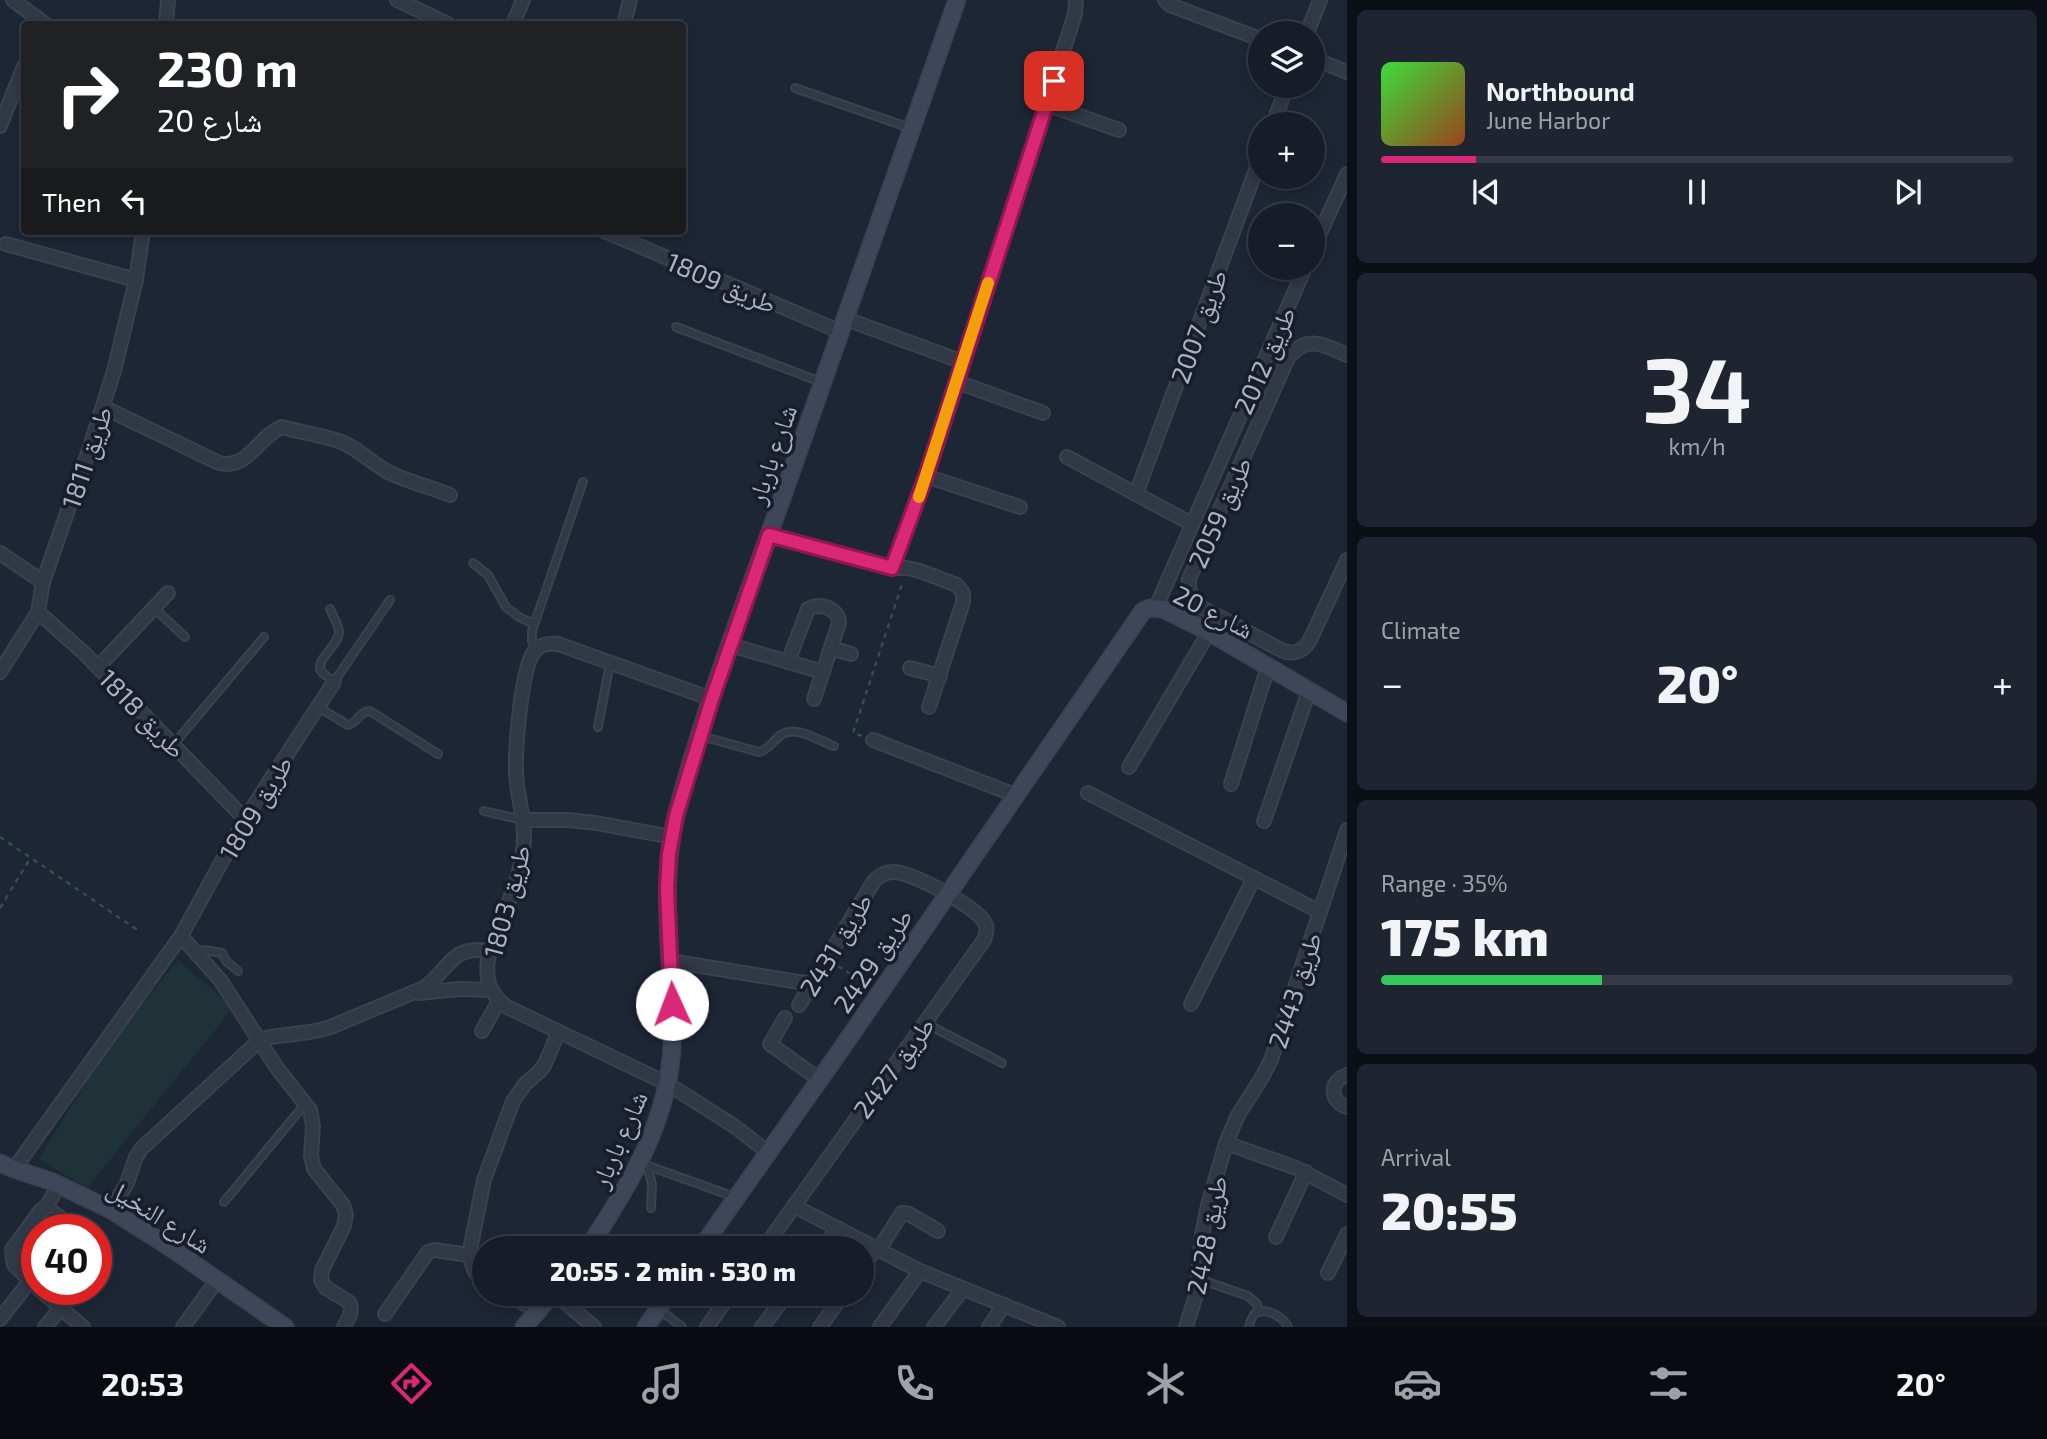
<!DOCTYPE html>
<html lang="en">
<head>
<meta charset="utf-8">
<style>
	body { margin:0; font-family:"Exo 2","Noto Naskh Arabic",sans-serif; background:#1f2530; color:#f1f3f6; height:100vh; display:flex; flex-direction:column; font-size:26px; white-space:nowrap }
	* { box-sizing:border-box; margin:0 }
	p { font-size:23px; color:#9ea1a8 }
	.icon { flex:none; width:38px; height:38px; fill:none; stroke:currentColor; stroke-width:2; stroke-linecap:round; stroke-linejoin:round }
	.map { position:relative; flex:1; overflow:hidden }
	.sheet { display:flex; flex-direction:column; gap:10px; padding:10px; background:#0c0f16; width:700px }
	.sheet>* { flex:none }
	.hud { position:absolute; left:21px; top:21px; width:665px; height:214px; border-radius:7px; box-shadow:0 4px 10px #0003,0 0 0 2px #353a45; background:#202124; color:#fff; overflow:hidden }
	.buttons { position:absolute; left:1248px; top:21px; display:grid; gap:14px }
	.buttons a { display:grid; place-items:center; width:77px; height:77px; border-radius:50%; background:#161c28; box-shadow:0 4px 10px #0003,0 0 0 2px #353a45; font-size:35px }
	.speed { position:absolute; left:21px; top:1214px; display:flex; gap:14px; font-size:35px; font-weight:700; text-align:center }
	.speed>* { display:grid; place-content:center; width:91px; height:91px; border-radius:50%; background:#161c28; box-shadow:0 4px 10px #0003,0 0 0 2px #353a45; line-height:1 }
	.speed .limit { border:10px solid #d22; background:#fff; color:#111 }
	.pin { position:absolute; display:grid; place-items:center; width:60px; height:60px; color:#fff; margin:-30px; border-radius:14px; box-shadow:0 4px 10px #0006 }
	.me { position:absolute; width:77px; margin:-38px; rotate:358deg; stroke-linejoin:round; filter:drop-shadow(0 0 5px #0008) }
	.turn { display:flex; align-items:center; gap:24px; height:147px; padding:0 21px; font-size:32px }
	.turn .icon { width:91px; height:91px; stroke-width:2.5 }
	.turn b { display:block; font-size:49px; line-height:60px }
	.then { display:flex; align-items:center; height:66px; padding:0 21px; background:#0003; gap:14px; font-size:26px }
	.big { font-size:52px; font-weight:800; line-height:1.1 }
	.sheet .card { flex:1; display:flex; flex-direction:column; justify-content:center; gap:10px; min-width:0; padding:0 24px; border-radius:10px; background:#1f2530 }
	.sheet .dial { align-items:center; gap:0 }
	.dial b { font-size:91px; line-height:1 }
	.song { display:flex; align-items:center; gap:21px }
	.cover { width:84px; height:84px; border-radius:10px; background:linear-gradient(135deg,hsl(120 70% 55%),hsl(20 70% 35%)) }
	.played { height:7px; border-radius:4px; background:linear-gradient(90deg,#db2777 15%,#353a45 15%) }
	.keys { display:flex; justify-content:space-around; direction:ltr }
	.heat { display:flex; justify-content:space-between; align-items:center; font-size:38px; direction:ltr }
	.charge { height:10px; border-radius:5px; background:linear-gradient(90deg,#34c759 35%,#353a45 0) }
	.trip { position:absolute; left:472px; top:1236px; width:402px; height:70px; border-radius:35px; background:#161c28; box-shadow:0 4px 10px #0003,0 0 0 2px #353a45; font-weight:800; line-height:70px; text-align:center }
	.tab-bar { display:flex; height:112px; justify-content:space-around; align-items:center; background:#090b10; color:#9ea1a8 }
	.tab-bar .icon { width:49px; height:49px }
	.tab-bar .on { color:#db2777 }
	.tab-bar b { font-size:32px; color:#f1f3f6 }
	main { display:flex; flex:1; min-height:0 }
	.map>svg:first-child { display:block }
	.green { fill:#1f3237 }
	.lines { fill:none; stroke-linecap:round; stroke-linejoin:round }
	.lane-casing { stroke:#3a414f; stroke-width:10 }
	.street-casing { stroke:#3a414f; stroke-width:16 }
	.secondary-casing { stroke:#3a414f; stroke-width:19 }
	.path { stroke:#384c4f; stroke-width:2.5; stroke-dasharray:5 5; stroke-linecap:butt }
	.lane { stroke:#313846; stroke-width:6 }
	.street { stroke:#313846; stroke-width:12 }
	.secondary { stroke:#3e4659; stroke-width:16 }
	.route-casing { stroke:#8e194d; stroke-width:18 }
	.route { stroke:#db2777; stroke-width:12 }
	.slow { stroke:#f59e0b; stroke-width:12 }
	.labels { text-anchor:middle; dominant-baseline:central; stroke-width:7; stroke-linejoin:round; paint-order:stroke }
	.street-label { font-size:26px; fill:#aab2c4; stroke:#171d2a }
</style>
</head>
<body>
<main>
<div class="map">
<svg width="1347" height="1327" viewBox="0 0 1347 1327">
	<rect width="100%" height="100%" fill="#1d2635"/>
	<!-- green -->
	<path class="green" d="M178 960 233 1008 87 1188 39 1159 107 1048Z"/>
	<g class="lines">
		<!-- lane casing -->
		<g class="lane-casing">
			<g id="lane">
				<path d="M795 88 910 128"/>
				<path d="M676 327 821 382"/>
				<path d="M473 563 488 575 506 607 519 617 534 624"/>
				<path d="M154 608 185 637"/>
				<path d="M330 609C333 616 338 624 339 631 340 645 314 660 321 671 324 675 331 679 334 682L390 600"/>
				<path d="M536 649 532 641V631L583 482"/>
				<path d="M318 707 348 725C358 723 359 711 370 711L438 754"/>
				<path d="M598 727 610 663"/>
				<path d="M701 736 759 752C770 749 772 741 781 735 795 724 819 741 834 746"/>
				<path d="M173 745 264 637"/>
				<path d="M484 811 523 820"/>
				<path d="M197 953 204 950 222 953 226 961 238 971"/>
				<path d="M925 1023 1002 1063"/>
				<path d="M640 1163 735 1197"/>
				<path d="M647 1166 652 1184 651 1208"/>
				<path d="M224 1202 305 1104"/>
				<path d="M48 1205 83 1230"/>
				<path d="M96 1240 106 1247"/>
				<path d="M1199 1279 1248 1296 1257 1304 1258 1312"/>
				<path d="M659 1309 682 1327"/>
				<path d="M1249 1327C1250 1322 1252 1314 1258 1312 1268 1308 1284 1318 1288 1327"/>
			</g>
		</g>
		<!-- street casing -->
		<g class="street-casing">
			<g id="street">
				<path d="M13 0 45 24"/>
				<path d="M397 0 448 24"/>
				<path d="M1165 0 1170 5 1260 39"/>
				<path d="M166 24 168 0"/>
				<path d="M513 24 523 0"/>
				<path d="M624 24 630 0"/>
				<path d="M1307 33 1320 0"/>
				<path d="M1312 58 1347 72"/>
				<path d="M1046 104 1119 130"/>
				<path d="M1273 124 1287 86"/>
				<path d="M0 126 24 66"/>
				<path d="M604 231 841 332"/>
				<path d="M6 244 136 280"/>
				<path d="M1312 251 1347 174"/>
				<path d="M846 319 963 362"/>
				<path d="M1347 355C1324 345 1307 334 1288 358L1189 579C1188 590 1191 598 1199 606L1281 650C1294 656 1304 651 1310 640L1347 560"/>
				<path d="M957 382 1043 413"/>
				<path d="M103 407 219 463C249 470 258 436 282 427 300 432 319 435 336 440 356 446 370 462 388 472 408 482 429 486 450 495"/>
				<path d="M1067 457 1192 524"/>
				<path d="M926 476 1020 507"/>
				<path d="M1136 494 1260 159"/>
				<path d="M769 535 892 568H907L920 571 957 585 963 593V602L929 707"/>
				<path d="M0 553 43 582"/>
				<path d="M892 568 926 476 1075 14 1076 0"/>
				<path d="M1156 607 1305 268"/>
				<path d="M38 612 84 653 245 819"/>
				<path d="M730 645 823 672"/>
				<path d="M831 648 851 654"/>
				<path d="M788 662 808 609C819 602 839 608 839 623L814 699"/>
				<path d="M98 667 168 593"/>
				<path d="M910 668 940 676"/>
				<path d="M0 672 38 612 43 582 89 450 114 371 136 280 143 231"/>
				<path d="M712 699 558 644C548 643 540 644 534 652 521 669 515 751 516 773 517 795 524 815 524 837 524 869 509 900 498 930 494 940 489 950 488 960 485 979 491 996 507 1007L668 1084 734 1126 769 1153"/>
				<path d="M873 740 1015 795"/>
				<path d="M1129 767 1209 632"/>
				<path d="M1231 784 1268 667"/>
				<path d="M1088 793 1320 912"/>
				<path d="M524 820H568L596 823 672 837"/>
				<path d="M1264 821 1309 691"/>
				<path d="M181 936 221 981 277 1068 310 1110 313 1126 311 1156 314 1169 343 1205 346 1215 344 1226 322 1270 321 1280 326 1288 349 1302C354 1311 348 1319 344 1327"/>
				<path d="M670 961 811 984"/>
				<path d="M419 993 460 989 491 990"/>
				<path d="M1191 1004 1254 878"/>
				<path d="M785 1018 770 1044 820 1080"/>
				<path d="M482 1031 499 1001"/>
				<path d="M1347 1075C1329 1081 1329 1101 1347 1107"/>
				<path d="M1226 1143 1296 1168 1347 1195"/>
				<path d="M14 1169 181 936 245 819 334 682"/>
				<path d="M794 1206 920 1271 1058 1327"/>
				<path d="M111 1210 127 1183 136 1157 142 1148 260 1040 270 1037 310 1032 328 1028 424 988C451 968 450 945 490 951"/>
				<path d="M1276 1237 1306 1172"/>
				<path d="M764 1248 984 940C987 933 988 926 983 920 972 905 910 871 893 872 885 872 879 876 874 881L799 1005"/>
				<path d="M823 1248 838 1228"/>
				<path d="M879 1249 902 1213 909 1214 938 1231"/>
				<path d="M863 1267 876 1248"/>
				<path d="M1328 1273 1347 1234"/>
				<path d="M485 1282 475 1272 469 1255 484 1180 513 1101 525 1084 540 1071 545 1064 558 1033"/>
				<path d="M37 1287 14 1265 12 1250 40 1211 46 1207 59 1185"/>
				<path d="M40 1290 83 1327"/>
				<path d="M505 1293 539 1312"/>
				<path d="M554 1293 594 1327"/>
				<path d="M385 1314 428 1252 434 1250 469 1255"/>
				<path d="M0 1319 30 1281"/>
				<path d="M45 1327 61 1308"/>
				<path d="M183 1327 217 1280"/>
				<path d="M707 1327 731 1293"/>
				<path d="M762 1327 788 1293"/>
				<path d="M820 1327 844 1293"/>
				<path d="M880 1327 920 1271"/>
				<path d="M934 1327 963 1289"/>
				<path d="M989 1327 1004 1305"/>
				<path d="M1186 1327 1196 1295 1202 1235 1208 1205 1226 1143 1238 1115 1261 1079 1271 1060 1347 830"/>
			</g>
		</g>
		<!-- secondary casing -->
		<g class="secondary-casing">
			<g id="secondary">
				<path d="M0 1163 14 1169 53 1182 111 1210 171 1248 285 1327"/>
				<path d="M588 1248C629 1186 670 1119 672 1043 675 966 657 888 677 812 706 702 748 594 786 487 843 324 900 162 957 0"/>
				<path d="M701 1248 844 1045 1143 611 1150 608 1163 609 1209 632 1347 713"/>
				<path d="M524 1327 553 1293"/>
				<path d="M646 1327 669 1293"/>
			</g>
		</g>
		<!-- path -->
		<g class="path">
			<path d="M862 736 853 733 903 581"/>
			<path d="M0 837 139 931"/>
			<path d="M0 908 31 857"/>
			<path d="M838 966 868 985"/>
		</g>
		<!-- lane -->
		<use href="#lane" class="lane"/>
		<!-- street -->
		<use href="#street" class="street"/>
		<!-- secondary -->
		<use href="#secondary" class="secondary"/>
	</g>
	<g class="lines">
		<!-- route casing -->
		<g class="route-casing">
			<path id="route" d="M672 1004 667 888 669 854 676 816 712 699 769 535 892 568 926 476 1054 81"/>
		</g>
		<!-- route -->
		<use href="#route" class="route"/>
		<!-- slow -->
		<path class="slow" d="M919 497 988 283"/>
	</g>
	<g class="labels">
		<!-- street labels -->
		<g class="street-label">
			<text transform="translate(722 282) rotate(23)">طريق 1809</text>
			<text transform="translate(1198 326) rotate(-70)">طريق 2007</text>
			<text transform="translate(1264 360) rotate(-66)">طريق 2012</text>
			<text transform="translate(771 454) rotate(-71)">شارع باربار</text>
			<text transform="translate(86 457) rotate(-71)">طريق 1811</text>
			<text transform="translate(1219 512) rotate(-66)">طريق 2059</text>
			<text transform="translate(1214 611) rotate(27)">شارع 20</text>
			<text transform="translate(143 713) rotate(46)">طريق 1818</text>
			<text transform="translate(255 807) rotate(-59)">طريق 1809</text>
			<text transform="translate(506 901) rotate(-75)">طريق 1803</text>
			<text transform="translate(835 944) rotate(-59)">طريق 2431</text>
			<text transform="translate(872 960) rotate(-56)">طريق 2429</text>
			<text transform="translate(1294 990) rotate(-72)">طريق 2443</text>
			<text transform="translate(893 1067) rotate(-54)">طريق 2427</text>
			<text transform="translate(618 1139) rotate(-66)">شارع باربار</text>
			<text transform="translate(160 1215) rotate(32)">شارع النخيل</text>
			<text transform="translate(1206 1235) rotate(-79)">طريق 2428</text>
		</g>
	</g>
</svg>
<div class="buttons">
<a><svg class="icon" aria-label="layers" viewBox="0 0 24 24"><path d="M12 4l9 5-9 5-9-5zM3 14l9 5 9-5"/></svg></a>
<a>+</a>
<a>−</a>
</div>
<div class="speed"><div class="limit">40</div></div>
<div class="pin" style="left:1054px;top:81px;background:#d93025"><svg class="icon" aria-label="arrive" viewBox="0 0 24 24"><path d="M6 21V4h12l-3 4 3 4H6"/></svg></div>
<svg class="me" style="left:672px;top:1004px" viewBox="-20 -20 40 40"><circle r="19" fill="#fff"/><path d="M0-13L10 11 0 6-10 11z" fill="#db2777"/></svg>
<div class="trip">20:55 · 2 min · 530 m</div>
<div class="hud">
<div class="turn"><svg class="icon" aria-label="right" viewBox="0 0 24 24"><path d="M7 20v-9h11M14 6l5 5-5 5"/></svg><div><b>230 m</b>شارع 20</div></div>
<div class="then">Then<svg class="icon" aria-label="left" viewBox="0 0 24 24"><path d="M17 20v-9H6M10 6l-5 5 5 5"/></svg></div>
</div>
</div>
<section class="sheet">
<div class="card">
<div class="song"><i class="cover"></i><div><b>Northbound</b><p>June Harbor</p></div></div>
<div class="played"></div>
<div class="keys"><svg class="icon" aria-label="previous" viewBox="0 0 24 24"><path d="M18 5L8 12l10 7zM5 5v14"/></svg><svg class="icon" aria-label="pause" viewBox="0 0 24 24"><path d="M8 5v14M16 5v14"/></svg><svg class="icon" aria-label="next" viewBox="0 0 24 24"><path d="M6 5l10 7-10 7zM19 5v14"/></svg></div>
</div>
<div class="card dial"><b>34</b><p>km/h</p></div>
<div class="card"><p>Climate</p>
<div class="heat"><a>−</a><b class="big">20°</b><a>+</a></div>
</div>
<div class="card"><p>Range · 35%</p><b class="big">175 km</b><div class="charge"></div></div>
<div class="card"><p>Arrival</p><b class="big">20:55</b></div>
</section>
</main>
<nav class="tab-bar">
<b>20:53</b>
<svg class="icon on" aria-label="directions" viewBox="0 0 24 24"><path d="M12 3l9 9-9 9-9-9zM9 14v-3h6M13 9l2 2-2 2"/></svg>
<svg class="icon" aria-label="music" viewBox="0 0 24 24"><path d="M9 18V5l10-2v13"/><circle cx="6" cy="18" r="3"/><circle cx="16" cy="16" r="3"/></svg>
<svg class="icon" aria-label="phone" viewBox="0 0 24 24"><path d="M5 4h4l2 5-3 2q2 4 5 5l2-3 5 2v4C11 20 4 13 5 4z"/></svg>
<svg class="icon" aria-label="climate" viewBox="0 0 24 24"><path d="M12 3v18M4 7l16 10M4 17L20 7"/></svg>
<svg class="icon" aria-label="car" viewBox="0 0 24 24"><path d="M5 17H2v-5l4-1 3-4h7l3 4 3 1v5h-3M9 17h6M6 11h13"/><circle cx="7" cy="17" r="2"/><circle cx="17" cy="17" r="2"/></svg>
<svg class="icon" aria-label="filters" viewBox="0 0 24 24"><path d="M4 7h16M4 17h16"/><circle cx="9" cy="7" r="2"/><circle cx="15" cy="17" r="2"/></svg>
<b>20°</b>
</nav>
</body>
</html>
